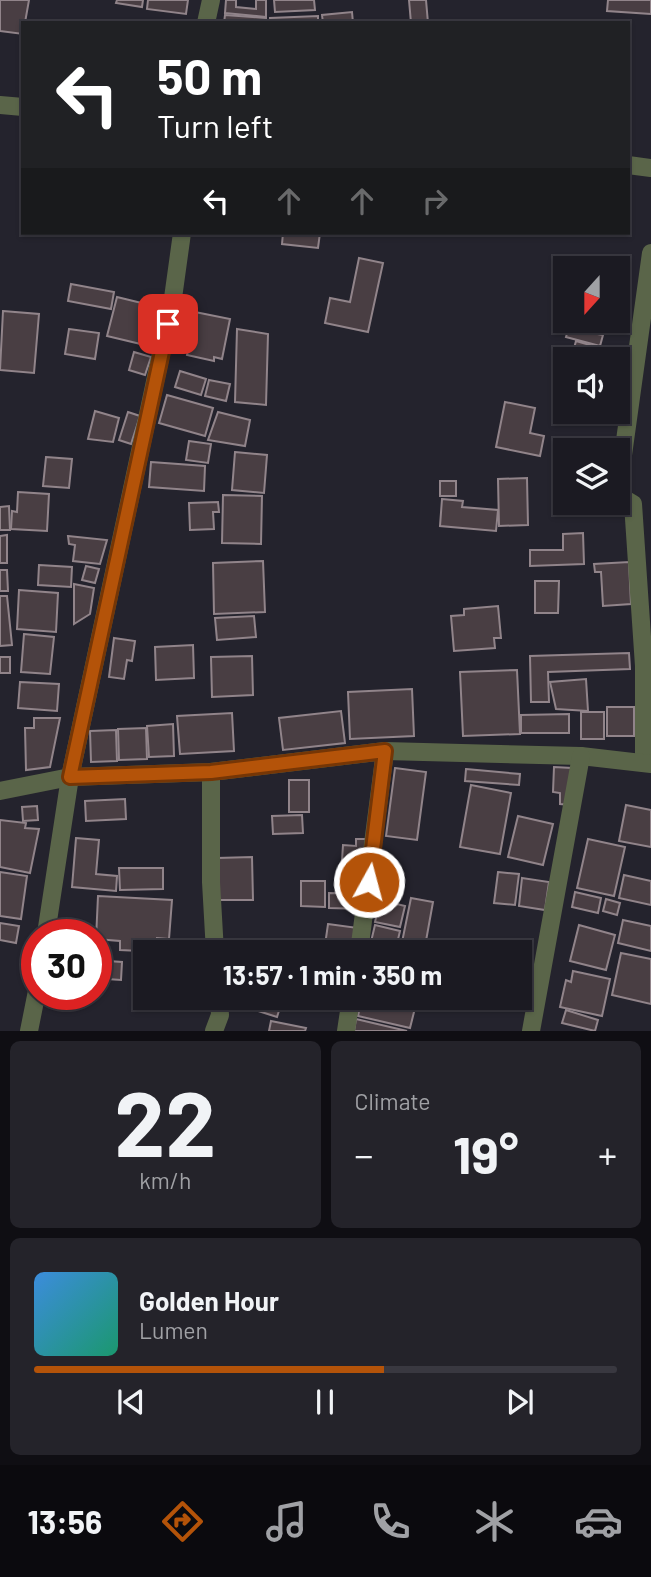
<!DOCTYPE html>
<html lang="en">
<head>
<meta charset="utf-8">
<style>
	body { margin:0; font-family:Barlow,sans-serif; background:#24232a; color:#f1f3f6; height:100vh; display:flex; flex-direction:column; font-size:26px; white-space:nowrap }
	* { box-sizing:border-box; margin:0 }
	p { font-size:23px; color:#a0a1a5 }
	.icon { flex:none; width:38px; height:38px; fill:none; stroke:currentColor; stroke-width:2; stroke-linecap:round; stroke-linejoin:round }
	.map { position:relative; height:1031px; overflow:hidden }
	.panel { display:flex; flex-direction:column; gap:10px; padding:10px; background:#0f0e13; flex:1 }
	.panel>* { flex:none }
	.guide { position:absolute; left:21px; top:21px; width:609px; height:214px; border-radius:0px; box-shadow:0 2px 5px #0004,0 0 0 2px #393840; background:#202124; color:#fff; overflow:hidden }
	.needle { width:46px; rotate:201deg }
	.fabs { position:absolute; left:553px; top:256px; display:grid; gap:14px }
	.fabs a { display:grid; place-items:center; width:77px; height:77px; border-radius:0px; background:#1b1a22; box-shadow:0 2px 5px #0004,0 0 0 2px #393840; font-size:35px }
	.speed { position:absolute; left:21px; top:919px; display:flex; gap:14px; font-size:35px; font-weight:700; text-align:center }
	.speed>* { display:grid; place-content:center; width:91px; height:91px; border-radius:50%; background:#1b1a22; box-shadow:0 2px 5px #0004,0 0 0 2px #393840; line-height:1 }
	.speed .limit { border:10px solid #d22; background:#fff; color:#111 }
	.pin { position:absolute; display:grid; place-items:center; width:60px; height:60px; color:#fff; margin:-30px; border-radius:14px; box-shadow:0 4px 10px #0006 }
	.me { position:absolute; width:77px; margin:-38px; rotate:7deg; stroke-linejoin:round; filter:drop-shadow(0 0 5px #0008) }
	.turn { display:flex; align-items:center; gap:24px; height:147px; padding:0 21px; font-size:32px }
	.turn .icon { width:91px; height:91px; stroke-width:2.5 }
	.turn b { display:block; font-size:49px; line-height:60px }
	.lanes { display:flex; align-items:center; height:66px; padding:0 21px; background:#0003; justify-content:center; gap:35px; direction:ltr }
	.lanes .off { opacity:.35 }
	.big { font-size:52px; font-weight:700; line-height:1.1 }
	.panel .tile { flex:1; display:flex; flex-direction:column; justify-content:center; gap:10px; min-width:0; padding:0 24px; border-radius:10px; background:#24232a }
	.panel .dial { align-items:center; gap:0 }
	.dial b { font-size:91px; line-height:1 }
	.song { display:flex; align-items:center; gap:21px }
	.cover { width:84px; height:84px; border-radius:10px; background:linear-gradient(135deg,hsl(210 70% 55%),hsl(160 70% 35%)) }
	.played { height:7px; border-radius:4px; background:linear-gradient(90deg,#b45309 60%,#393840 60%) }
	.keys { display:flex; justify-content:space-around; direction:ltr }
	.heat { display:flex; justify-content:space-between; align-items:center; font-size:38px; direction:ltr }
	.panel .tiles { flex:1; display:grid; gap:10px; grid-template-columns:1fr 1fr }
	.tile:last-child { grid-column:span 2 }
	.trip { position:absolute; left:133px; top:940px; width:399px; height:70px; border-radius:0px; background:#1b1a22; box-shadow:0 2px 5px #0004,0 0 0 2px #393840; font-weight:700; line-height:70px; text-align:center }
	.tab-bar { display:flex; height:112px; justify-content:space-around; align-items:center; background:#0b0a0e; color:#a0a1a5 }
	.tab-bar .icon { width:49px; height:49px }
	.tab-bar .active { color:#b45309 }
	.tab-bar b { font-size:32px; color:#f1f3f6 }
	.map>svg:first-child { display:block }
	.building { fill:#493e43; stroke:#91848a; stroke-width:2 }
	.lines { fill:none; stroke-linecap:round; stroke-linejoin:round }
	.minor { stroke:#5a6549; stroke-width:18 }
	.route-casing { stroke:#753606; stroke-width:18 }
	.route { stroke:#b45309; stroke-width:12 }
</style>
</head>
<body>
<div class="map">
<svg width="651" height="1031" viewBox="0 0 651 1031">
	<rect width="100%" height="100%" fill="#24232d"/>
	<!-- building -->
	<g class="building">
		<path d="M0 0H29L23 34 0 31Z"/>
		<path d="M117 0H143L142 7 116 3Z"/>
		<path d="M148 0H188L186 14 147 9Z"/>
		<path d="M226 0H236V7L256 9V0H266V17L225 13Z"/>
		<path d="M274 0H314L315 10 275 12Z"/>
		<path d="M409 0H426L428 23H411Z"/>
		<path d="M608 0H651V14L607 11Z"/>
		<path d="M352 12 353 23H323L322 15Z"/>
		<path d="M225 15 266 18V23H224Z"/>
		<path d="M318 16V23H270V18Z"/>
		<path d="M283 233H320L318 248 282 244Z"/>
		<path d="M359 258 383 263 368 332 325 323 330 298 350 302Z"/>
		<path d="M71 284 114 292 111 309 68 301Z"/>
		<path d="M117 297 158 307 149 346 107 336Z"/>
		<path d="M3 311 39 314 34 373 0 370Z"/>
		<path d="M195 312 230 319 222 359 214 357V361L187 355Z"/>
		<path d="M571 320H600L597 334 603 335 600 346 566 337Z"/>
		<path d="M69 329 99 333 95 359 65 354Z"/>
		<path d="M237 329 268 334 266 405 235 402Z"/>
		<path d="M576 341 597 347 594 358 598 359H571Z"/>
		<path d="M134 352 151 357 145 375 129 370Z"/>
		<path d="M562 366 565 367V382L557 379Z"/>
		<path d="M180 371 206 379 201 395 175 387Z"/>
		<path d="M209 380 230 384 226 401 205 396Z"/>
		<path d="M167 395 213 408 205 436 159 423Z"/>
		<path d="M505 402 535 408 530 433 544 436 540 456 496 447Z"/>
		<path d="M95 411 119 418 113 442 88 439Z"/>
		<path d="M128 412 140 416 131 444 119 440Z"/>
		<path d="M218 412 250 420 245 446 208 440Z"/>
		<path d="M189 441 211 444 208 463 186 460Z"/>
		<path d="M235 452 267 455 264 493 232 490Z"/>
		<path d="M46 457 72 459 69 488 43 486Z"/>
		<path d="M151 462 205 466 204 491 149 487Z"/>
		<path d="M527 478 528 525 499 526 498 479Z"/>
		<rect x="440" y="481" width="16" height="15"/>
		<path d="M18 492 49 494 47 531 11 529 12 511 17 512Z"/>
		<path d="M223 495 262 496 261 544 222 543Z"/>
		<path d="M442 499 463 501 462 507 498 510 496 531 440 526Z"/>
		<path d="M218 502 219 512H213L214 529 190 530 189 503Z"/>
		<path d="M9 506 10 530H0V507Z"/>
		<path d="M583 533 584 564 530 566V550H563V534Z"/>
		<path d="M7 535V563H0V536Z"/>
		<path d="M68 536 107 540 100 564 73 561 75 545 69 544Z"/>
		<path d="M263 561 265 612 214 614 213 563Z"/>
		<path d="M629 562 631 604 603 606 601 572H595L594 564Z"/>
		<path d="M39 565 72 567 71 587 38 585Z"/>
		<path d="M86 566 99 569 95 583 82 580Z"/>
		<path d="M0 570H7L8 591H0Z"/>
		<path d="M535 581H559L558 613H535Z"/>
		<path d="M74 584 94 588 90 614 74 624Z"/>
		<path d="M19 590 58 593 56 632 17 629Z"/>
		<path d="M0 596H7L12 645 0 646Z"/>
		<path d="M498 606 501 638H494L495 648 454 651 451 616 464 615V609Z"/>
		<path d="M254 616 256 637 217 640 215 618Z"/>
		<path d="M24 634 54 637 50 674 21 672Z"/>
		<path d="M114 638 135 641 132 661 127 660 124 679 109 677Z"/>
		<path d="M193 645 194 678 156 680 155 647Z"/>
		<path d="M629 653 630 669 548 672 549 702H531L530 656Z"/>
		<path d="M252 656 253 695 212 697 211 657Z"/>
		<rect x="0" y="657" width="10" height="16"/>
		<path d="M517 670 520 734 463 736 460 672Z"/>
		<path d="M586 679 588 711 556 709 550 682Z"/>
		<path d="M20 682 59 684 57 711 18 708Z"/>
		<path d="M412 689 414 736 350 739 348 692Z"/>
		<rect x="607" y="707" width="27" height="29"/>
		<path d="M341 711 345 743 283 750 279 718Z"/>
		<rect x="581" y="712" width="23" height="27"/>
		<path d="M232 713 234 751 180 754 177 716Z"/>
		<path d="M569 714V733H521V715Z"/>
		<path d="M34 718H60L50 767 26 770 25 728H34Z"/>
		<path d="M173 724 174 756 149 757 147 726Z"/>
		<path d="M146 728 147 759 119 760 118 729Z"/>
		<path d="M116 730 117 761 91 762 90 731Z"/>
		<path d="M554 767 572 768 570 805 560 804V793L553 792Z"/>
		<path d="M395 768 426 772 417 840 386 836Z"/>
		<path d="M466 769 520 774 519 785 465 781Z"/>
		<rect x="289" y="780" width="20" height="32"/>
		<path d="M471 785 511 793 500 854 460 847Z"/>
		<path d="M125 799 126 819 86 821 85 801Z"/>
		<path d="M626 805 651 810V847L619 841Z"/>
		<path d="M37 806 38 820 23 821 22 807Z"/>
		<path d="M302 815 303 833 273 834 272 816Z"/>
		<path d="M518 816 553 824 543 865 508 857Z"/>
		<path d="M0 820 26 823 25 828 39 829 30 873 0 867Z"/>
		<path d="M76 838 99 840 96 874 117 876 116 891 72 887Z"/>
		<path d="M356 839H369L367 877 341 876 343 845 356 846Z"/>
		<path d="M588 839 625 847 614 896 577 888Z"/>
		<path d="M252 857 253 900H217V858Z"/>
		<path d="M119 868H163V889L120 890Z"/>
		<path d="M0 872 27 876 21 919 0 916Z"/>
		<path d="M498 872 519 874 515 905 494 903Z"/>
		<path d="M624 875 651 881V905L619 898Z"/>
		<path d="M522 878 549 882 545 910 519 906Z"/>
		<path d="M301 881H325V907L301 906Z"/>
		<path d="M575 892 601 898 598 913 572 907Z"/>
		<path d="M329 893 365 894V909L329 908Z"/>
		<path d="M98 896 172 900 169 939 157 938V949L140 948V951L120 950V941L96 939Z"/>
		<path d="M411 898 433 902 424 952H400Z"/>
		<path d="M606 899 620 903 617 915 603 911Z"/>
		<path d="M380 900 405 906 400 927 375 922Z"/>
		<path d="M623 920 651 926V951L618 943Z"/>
		<path d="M0 923 19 926 16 943 0 940Z"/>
		<path d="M328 924 358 928 354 952H324Z"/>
		<path d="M375 925 400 931 395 952 369 950Z"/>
		<path d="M579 925 615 935 606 970 570 961Z"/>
		<path d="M621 953 651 959V1004L612 995Z"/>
		<path d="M108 961 122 962 121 980 107 979Z"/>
		<path d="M573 971 610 979 602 1016 560 1007 566 980 571 982Z"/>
		<path d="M249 998H283L277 1017 246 1007Z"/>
		<path d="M295 998H336L334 1008 294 1000Z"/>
		<path d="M362 998 415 1008 410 1028 358 1016Z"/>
		<path d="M566 1010 598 1020 595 1031 562 1023Z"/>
		<path d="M356 1019 407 1031H354Z"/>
		<path d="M271 1021 306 1028 305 1031H269Z"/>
	</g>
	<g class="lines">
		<!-- minor -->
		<g class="minor">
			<path d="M206 23 211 0"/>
			<path d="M0 105 23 107"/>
			<path d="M628 165 651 168"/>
			<path d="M618 491 651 253"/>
			<path d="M618 495 633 504 644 666V762"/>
			<path d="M211 772V882L215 952"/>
			<path d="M0 791 70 777 211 772 385 751 581 756 651 764"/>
			<path d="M46 934 70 777 173 298 182 233"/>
			<path d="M359 952 385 751"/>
			<path d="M29 1031 37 991"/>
			<path d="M214 1031 220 1015 219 998"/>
			<path d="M346 1031 351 998"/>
			<path d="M531 1031 581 756"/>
		</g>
	</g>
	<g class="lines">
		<!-- route casing -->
		<g class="route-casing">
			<path id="route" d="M168 324 70 777 211 772 385 751 369 882"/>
		</g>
		<!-- route -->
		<use href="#route" class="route"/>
	</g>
</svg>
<div class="fabs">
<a><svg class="needle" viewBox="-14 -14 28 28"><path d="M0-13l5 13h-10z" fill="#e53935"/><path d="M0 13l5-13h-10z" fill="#a0a1a5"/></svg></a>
<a><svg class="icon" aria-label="sound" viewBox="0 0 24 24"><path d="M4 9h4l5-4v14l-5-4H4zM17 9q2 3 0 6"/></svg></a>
<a><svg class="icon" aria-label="layers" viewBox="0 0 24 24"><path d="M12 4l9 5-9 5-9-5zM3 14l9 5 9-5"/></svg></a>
</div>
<div class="speed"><div class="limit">30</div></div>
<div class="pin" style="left:168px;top:324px;background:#d93025"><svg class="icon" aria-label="arrive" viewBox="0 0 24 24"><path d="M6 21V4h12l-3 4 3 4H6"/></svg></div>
<svg class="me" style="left:369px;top:882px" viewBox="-20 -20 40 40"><circle r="17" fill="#b45309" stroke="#fff" stroke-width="3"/><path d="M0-11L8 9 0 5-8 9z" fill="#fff"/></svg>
<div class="trip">13:57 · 1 min · 350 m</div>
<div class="guide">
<div class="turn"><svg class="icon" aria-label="left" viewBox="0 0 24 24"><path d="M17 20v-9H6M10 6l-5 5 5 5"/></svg><div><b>50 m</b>Turn left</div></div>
<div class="lanes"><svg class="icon" aria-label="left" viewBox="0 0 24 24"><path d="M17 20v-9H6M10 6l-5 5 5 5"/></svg><svg class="icon off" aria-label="ahead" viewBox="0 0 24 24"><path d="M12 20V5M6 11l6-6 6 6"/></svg><svg class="icon off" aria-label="ahead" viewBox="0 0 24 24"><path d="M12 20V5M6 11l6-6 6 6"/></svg><svg class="icon off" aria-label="right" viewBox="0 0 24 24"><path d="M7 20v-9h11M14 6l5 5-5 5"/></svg></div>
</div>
</div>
<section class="panel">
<div class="tiles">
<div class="tile dial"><b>22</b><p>km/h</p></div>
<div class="tile"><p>Climate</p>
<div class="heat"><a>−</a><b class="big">19°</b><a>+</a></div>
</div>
<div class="tile">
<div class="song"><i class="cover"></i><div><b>Golden Hour</b><p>Lumen</p></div></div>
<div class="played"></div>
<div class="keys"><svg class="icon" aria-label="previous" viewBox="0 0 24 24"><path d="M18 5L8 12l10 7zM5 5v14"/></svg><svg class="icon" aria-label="pause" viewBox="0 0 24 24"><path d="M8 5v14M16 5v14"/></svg><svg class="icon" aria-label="next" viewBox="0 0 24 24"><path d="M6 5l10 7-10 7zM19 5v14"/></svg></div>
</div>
</div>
</section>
<nav class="tab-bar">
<b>13:56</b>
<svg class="icon active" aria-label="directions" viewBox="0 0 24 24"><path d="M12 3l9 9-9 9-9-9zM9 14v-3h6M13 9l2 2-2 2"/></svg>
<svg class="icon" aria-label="music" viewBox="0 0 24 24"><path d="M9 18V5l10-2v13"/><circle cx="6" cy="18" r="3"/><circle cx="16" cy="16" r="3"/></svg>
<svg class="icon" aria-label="phone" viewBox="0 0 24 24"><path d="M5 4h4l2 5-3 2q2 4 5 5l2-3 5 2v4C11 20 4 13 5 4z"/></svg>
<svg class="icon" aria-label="climate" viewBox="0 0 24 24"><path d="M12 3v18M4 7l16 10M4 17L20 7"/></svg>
<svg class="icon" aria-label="car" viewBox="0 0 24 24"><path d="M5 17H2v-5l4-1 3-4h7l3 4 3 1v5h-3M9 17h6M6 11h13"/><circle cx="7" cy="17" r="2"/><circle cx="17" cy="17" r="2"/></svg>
</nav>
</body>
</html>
